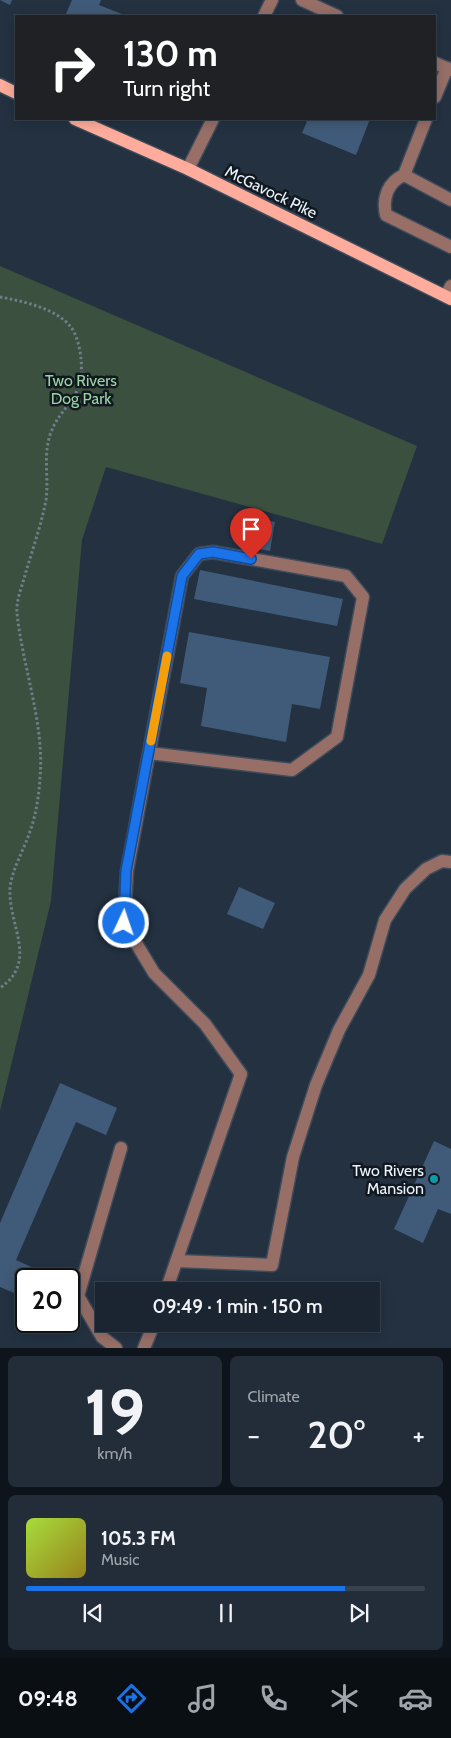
<!DOCTYPE html>
<html lang="en">
<head>
<meta charset="utf-8">
<style>
	body { margin:0; font-family:Cabin,sans-serif; background:#232d39; color:#f1f3f6; height:100vh; display:flex; flex-direction:column; font-size:19px; white-space:nowrap }
	* { box-sizing:border-box; margin:0 }
	p { font-size:16px; color:#9fa5ab }
	.icon { flex:none; width:28px; height:28px; fill:none; stroke:currentColor; stroke-width:2; stroke-linecap:round; stroke-linejoin:round }
	.map { position:relative; height:1348px; overflow:hidden }
	.side { display:flex; flex-direction:column; gap:8px; padding:8px; background:#0e141b; flex:1 }
	.side>* { flex:none }
	.hud { position:absolute; left:15px; top:15px; width:421px; height:105px; border-radius:0px; box-shadow:0 2px 12px #0003,0 0 0 1px #38424d; background:#202124; color:#fff; overflow:hidden }
	.speed { position:absolute; left:15px; top:1268px; display:flex; gap:10px; font-size:25px; font-weight:700; text-align:center }
	.speed>* { display:grid; place-content:center; width:65px; height:65px; border-radius:50%; background:#1a2531; box-shadow:0 2px 12px #0003,0 0 0 1px #38424d; line-height:1 }
	.speed .limit { border:2px solid #111; border-radius:8px; background:#fff; color:#111 }
	.pin { position:absolute; display:grid; place-items:center; width:42px; height:42px; color:#fff; margin:-51px -21px; border-radius:50% 50% 50% 0; rotate:-45deg; box-shadow:0 0 5px #0007 }
	.pin .icon { rotate:45deg }
	.me { position:absolute; width:55px; margin:-28px; rotate:3deg; stroke-linejoin:round; filter:drop-shadow(0 0 4px #0008) }
	.turn { display:flex; align-items:center; gap:18px; height:105px; padding:0 25px; font-size:22px }
	.turn .icon { width:65px; height:65px; stroke-width:2.5 }
	.turn b { display:block; font-size:35px; line-height:42px }
	.big { font-size:38px; font-weight:600; line-height:1.1 }
	.side .widget { flex:1; display:flex; flex-direction:column; justify-content:center; gap:8px; min-width:0; padding:0 18px; border-radius:8px; background:#232d39 }
	.side .dial { align-items:center; gap:0 }
	.dial b { font-size:65px; line-height:1 }
	.song { display:flex; align-items:center; gap:15px }
	.cover { width:60px; height:60px; border-radius:8px; background:linear-gradient(135deg,hsl(80 70% 55%),hsl(50 70% 35%)) }
	.played { height:5px; border-radius:2px; background:linear-gradient(90deg,#1a73e8 80%,#38424d 80%) }
	.keys { display:flex; justify-content:space-around; direction:ltr }
	.heat { display:flex; justify-content:space-between; align-items:center; font-size:28px; direction:ltr }
	.side .tiles { flex:1; display:grid; gap:8px; grid-template-columns:1fr 1fr }
	.widget:last-child { grid-column:span 2 }
	.trip { position:absolute; left:95px; top:1282px; width:285px; height:50px; border-radius:0px; background:#1a2531; box-shadow:0 2px 12px #0003,0 0 0 1px #38424d; font-weight:600; line-height:50px; text-align:center }
	.tabs { display:flex; height:80px; justify-content:space-around; align-items:center; background:#0a0f14; color:#9fa5ab }
	.tabs .icon { width:35px; height:35px }
	.tabs .selected { color:#1a73e8 }
	.tabs b { font-size:22px; color:#f1f3f6 }
	.map>svg:first-child { display:block }
	.green { fill:#3b503e }
	.building { fill:#405b79 }
	.lines { fill:none; stroke-linecap:round; stroke-linejoin:round }
	.minor-casing { stroke:#3f4c5b; stroke-width:15 }
	.major-casing { stroke:#3f4c5b; stroke-width:15 }
	.path { stroke:#707d8a; stroke-width:3; stroke-dasharray:2.5 2.5; stroke-linecap:butt }
	.minor { stroke:#976f67; stroke-width:12 }
	.major { stroke:#ffac9c; stroke-width:12 }
	.route-casing { stroke:#114b97; stroke-width:12 }
	.route { stroke:#1a73e8; stroke-width:9 }
	.slow { stroke:#f59e0b; stroke-width:9 }
	.culture-dot { fill:#0f9aa8; stroke:#12181f; stroke-width:2 }
	.labels { text-anchor:middle; dominant-baseline:central; stroke-width:5; stroke-linejoin:round; paint-order:stroke }
	.street-label { font-size:16px; fill:#eaf4fe; stroke:#12181f }
	.park-label { font-size:16px; fill:#9ad3a4; stroke:#12181f }
	.poi-label { font-size:16px; fill:#eaf4fe; stroke:#12181f; text-anchor:end }
</style>
</head>
<body>
<div class="map">
<svg width="451" height="1348" viewBox="0 0 451 1348">
	<rect width="100%" height="100%" fill="#233141"/>
	<!-- green -->
	<path class="green" d="M0 266 417 446 382 544 106 467 82 540 51 901 0 1111Z"/>
	<!-- building -->
	<g class="building">
		<path d="M0 0H12L10 5Z"/>
		<path d="M72 0H101L99 5 127 16H65Z"/>
		<path d="M308 119H370L356 155 302 133Z"/>
		<path d="M247 517 275 522 270 551 242 546Z"/>
		<path d="M200 570 343 599 337 626 194 599Z"/>
		<path d="M189 632 330 657 320 709 292 704 286 742 201 726 207 688 180 683Z"/>
		<path d="M239 887 275 903 263 929 227 914Z"/>
		<path d="M60 1083 117 1108 106 1135 76 1122 16 1260 58 1279H26V1298L0 1287V1223Z"/>
		<path d="M434 1141 451 1149V1214L438 1209 423 1243 394 1229Z"/>
	</g>
	<g class="lines">
		<!-- minor casing -->
		<g class="minor-casing">
			<g id="minor">
				<path d="M302 0 337 16"/>
				<path d="M264 16 272 0"/>
				<path d="M435 63 451 70"/>
				<path d="M435 97 447 68"/>
				<path d="M188 169 213 119"/>
				<path d="M404 175 426 119"/>
				<path d="M451 200 404 175C388 182 382 198 386 215L451 247"/>
				<path d="M446 296 451 286"/>
				<path d="M149 753 292 770 337 737 363 597 346 576 213 552 199 554 182 576 127 871 124 923 154 973 205 1024 241 1074 166 1291"/>
				<path d="M177 1261 272 1265 293 1157 316 1085 339 1030 369 975 385 920 405 889 426 869 442 861 451 862"/>
				<path d="M116 1348 102 1337 78 1296 121 1148"/>
				<path d="M144 1348 154 1324"/>
			</g>
		</g>
		<!-- major casing -->
		<g class="major-casing">
			<g id="major">
				<path d="M0 85 16 93"/>
				<path d="M75 119 188 169 451 299"/>
			</g>
		</g>
		<!-- path -->
		<path class="path" d="M0 297C22 301 55 308 70 326 77 334 80 349 81 359 85 401 61 403 50 435 43 457 49 478 46 500 41 526 32 551 25 575 22 587 16 600 17 613 22 664 45 726 40 777 39 795 36 816 29 834 23 852 12 869 10 888 8 926 39 961 0 988"/>
		<!-- minor -->
		<use href="#minor" class="minor"/>
		<!-- major -->
		<use href="#major" class="major"/>
	</g>
	<g class="lines">
		<!-- route casing -->
		<g class="route-casing">
			<path id="route" d="M124 923 126 871 182 576 199 554 213 552 251 559"/>
		</g>
		<!-- route -->
		<use href="#route" class="route"/>
		<!-- slow -->
		<path class="slow" d="M151 741 167 656"/>
	</g>
	<!-- markers -->
	<circle class="culture-dot" cx="434" cy="1179" r="5"/>
	<g class="labels">
		<!-- street labels -->
		<g class="street-label">
			<text transform="translate(271 192) rotate(26)">McGavock Pike</text>
		</g>
		<!-- park labels -->
		<g class="park-label">
			<text x="81" y="380">Two Rivers<tspan x="81" dy="18">Dog Park</tspan></text>
		</g>
		<!-- poi labels -->
		<g class="poi-label">
			<text x="424" y="1170">Two Rivers<tspan x="424" dy="18">Mansion</tspan></text>
		</g>
	</g>
</svg>
<div class="speed"><div class="limit">20</div></div>
<div class="pin" style="left:251px;top:559px;background:#d93025"><svg class="icon" aria-label="arrive" viewBox="0 0 24 24"><path d="M6 21V4h12l-3 4 3 4H6"/></svg></div>
<svg class="me" style="left:124px;top:923px" viewBox="-20 -20 40 40"><circle r="17" fill="#1a73e8" stroke="#fff" stroke-width="3"/><path d="M0-11L8 9 0 5-8 9z" fill="#fff"/></svg>
<div class="trip">09:49 · 1 min · 150 m</div>
<div class="hud">
<div class="turn"><svg class="icon" aria-label="right" viewBox="0 0 24 24"><path d="M7 20v-9h11M14 6l5 5-5 5"/></svg><div><b>130 m</b>Turn right</div></div>
</div>
</div>
<section class="side">
<div class="tiles">
<div class="widget dial"><b>19</b><p>km/h</p></div>
<div class="widget"><p>Climate</p>
<div class="heat"><a>−</a><b class="big">20°</b><a>+</a></div>
</div>
<div class="widget">
<div class="song"><i class="cover"></i><div><b>105.3 FM</b><p>Music</p></div></div>
<div class="played"></div>
<div class="keys"><svg class="icon" aria-label="previous" viewBox="0 0 24 24"><path d="M18 5L8 12l10 7zM5 5v14"/></svg><svg class="icon" aria-label="pause" viewBox="0 0 24 24"><path d="M8 5v14M16 5v14"/></svg><svg class="icon" aria-label="next" viewBox="0 0 24 24"><path d="M6 5l10 7-10 7zM19 5v14"/></svg></div>
</div>
</div>
</section>
<nav class="tabs">
<b>09:48</b>
<svg class="icon selected" aria-label="directions" viewBox="0 0 24 24"><path d="M12 3l9 9-9 9-9-9zM9 14v-3h6M13 9l2 2-2 2"/></svg>
<svg class="icon" aria-label="music" viewBox="0 0 24 24"><path d="M9 18V5l10-2v13"/><circle cx="6" cy="18" r="3"/><circle cx="16" cy="16" r="3"/></svg>
<svg class="icon" aria-label="phone" viewBox="0 0 24 24"><path d="M5 4h4l2 5-3 2q2 4 5 5l2-3 5 2v4C11 20 4 13 5 4z"/></svg>
<svg class="icon" aria-label="climate" viewBox="0 0 24 24"><path d="M12 3v18M4 7l16 10M4 17L20 7"/></svg>
<svg class="icon" aria-label="car" viewBox="0 0 24 24"><path d="M5 17H2v-5l4-1 3-4h7l3 4 3 1v5h-3M9 17h6M6 11h13"/><circle cx="7" cy="17" r="2"/><circle cx="17" cy="17" r="2"/></svg>
</nav>
</body>
</html>
